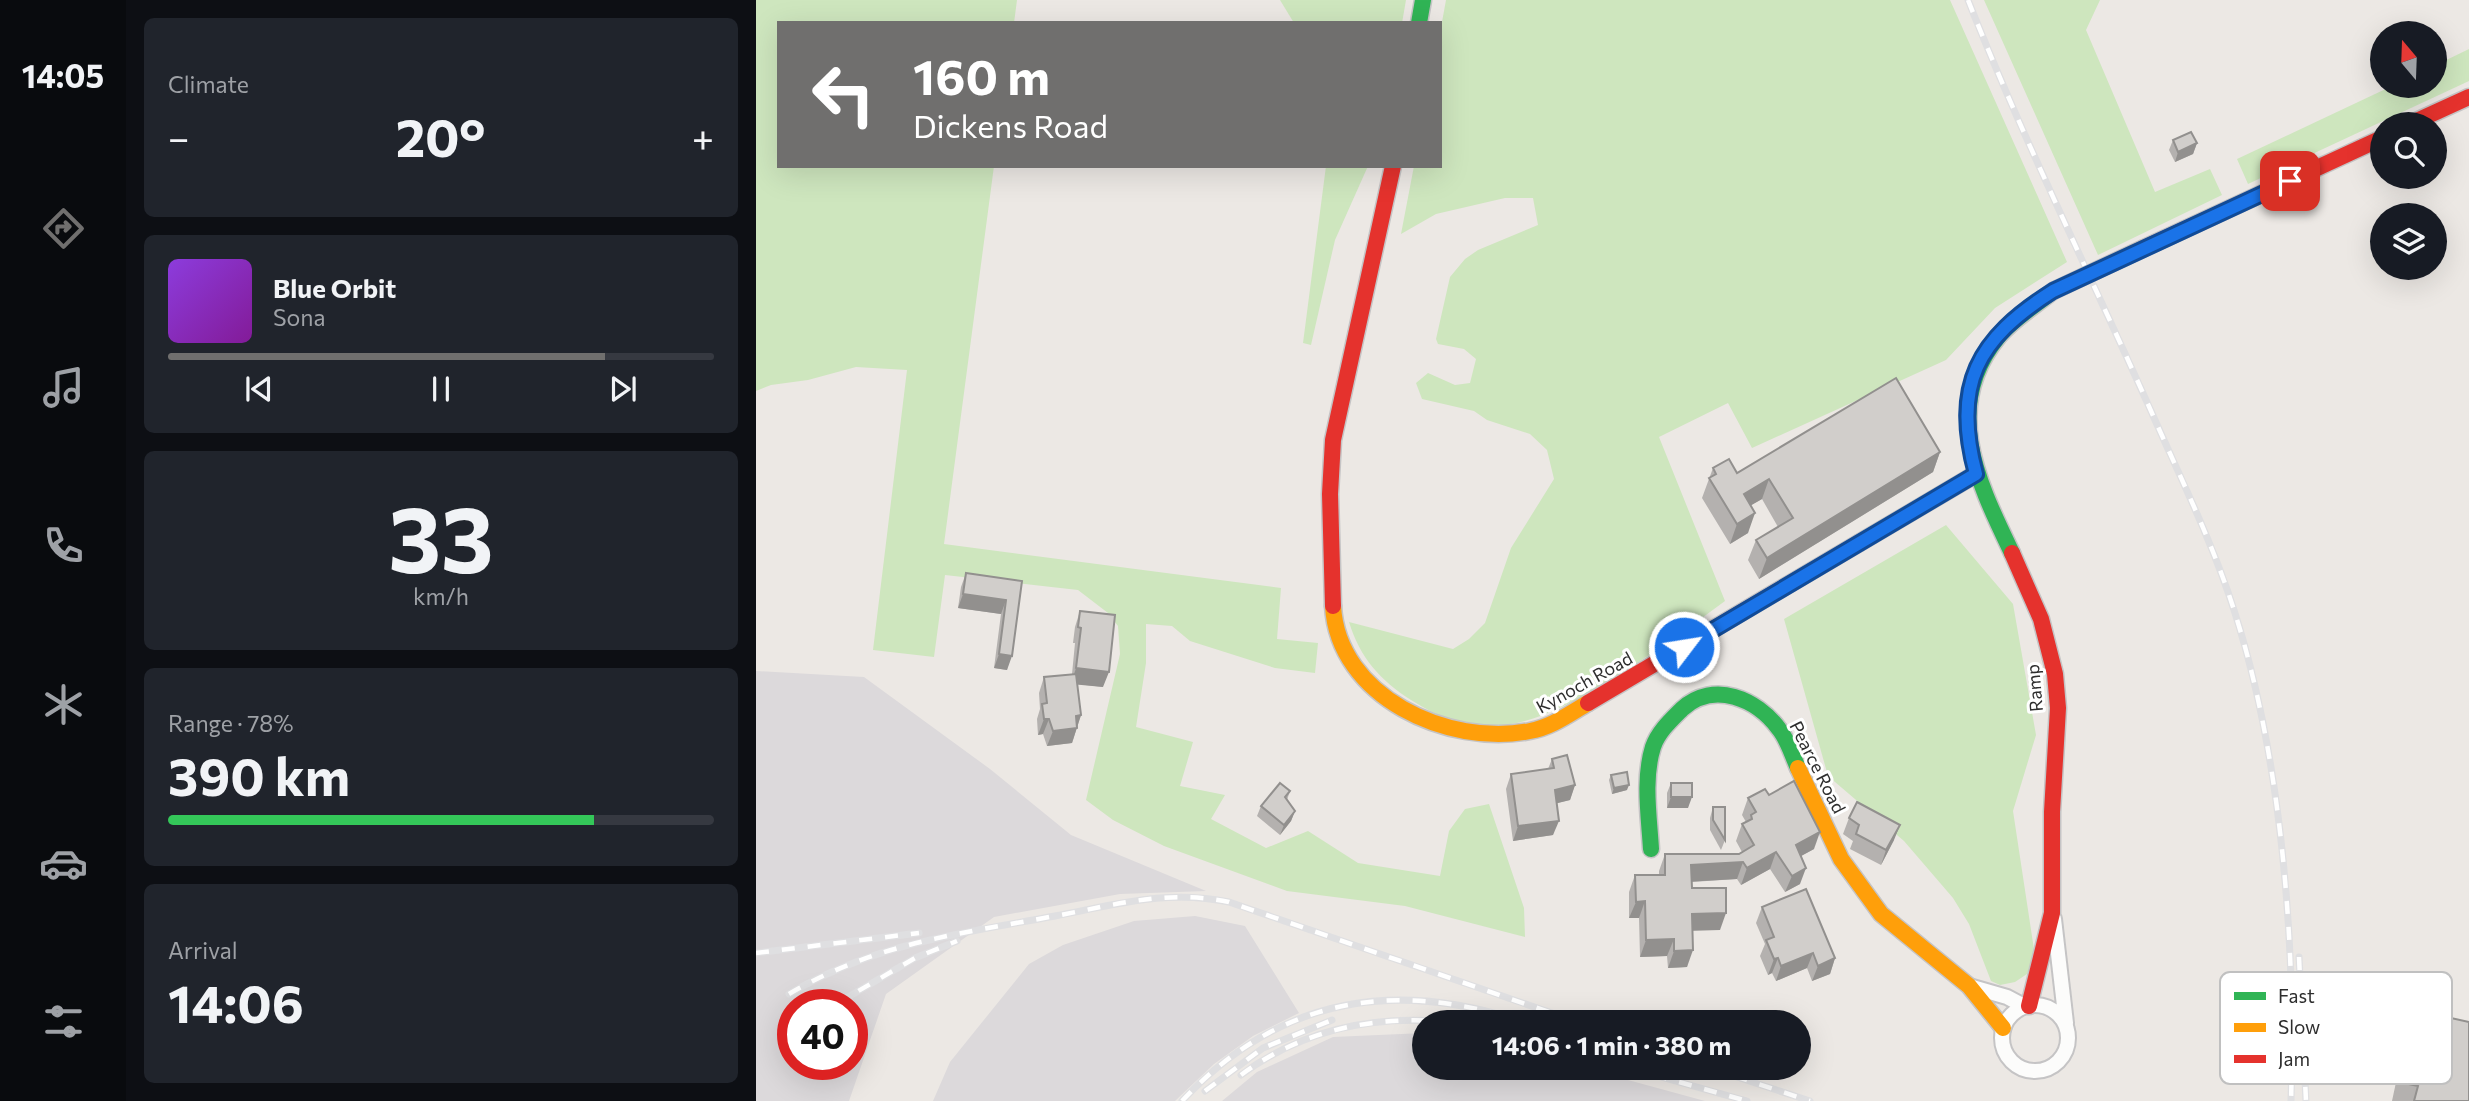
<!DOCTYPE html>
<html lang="en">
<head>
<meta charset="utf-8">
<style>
	body { margin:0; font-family:Commissioner,sans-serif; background:#20242c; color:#f1f3f6; height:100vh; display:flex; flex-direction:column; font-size:26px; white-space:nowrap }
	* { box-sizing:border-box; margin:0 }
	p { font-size:23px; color:#9ea1a6 }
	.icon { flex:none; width:38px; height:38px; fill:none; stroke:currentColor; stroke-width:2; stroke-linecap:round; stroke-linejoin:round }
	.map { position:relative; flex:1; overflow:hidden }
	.panel { display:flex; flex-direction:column; gap:18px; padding:18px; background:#0d0f14; width:630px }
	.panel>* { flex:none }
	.banner { position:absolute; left:21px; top:21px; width:665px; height:147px; border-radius:0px; box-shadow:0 7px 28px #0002; background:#706f6e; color:#fff; overflow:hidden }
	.needle { width:46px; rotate:341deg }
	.fabs { position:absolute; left:1614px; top:21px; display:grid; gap:14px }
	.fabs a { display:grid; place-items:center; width:77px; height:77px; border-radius:50%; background:#171b24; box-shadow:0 7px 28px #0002; font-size:35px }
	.speed { position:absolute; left:21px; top:989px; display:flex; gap:14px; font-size:35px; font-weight:700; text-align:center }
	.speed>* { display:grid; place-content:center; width:91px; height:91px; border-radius:50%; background:#171b24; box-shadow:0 7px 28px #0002; line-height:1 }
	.speed .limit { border:10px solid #d22; background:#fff; color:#111 }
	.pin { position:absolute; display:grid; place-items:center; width:60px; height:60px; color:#fff; margin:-30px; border-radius:14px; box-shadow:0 4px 10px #0006 }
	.me { position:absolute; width:77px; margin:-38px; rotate:59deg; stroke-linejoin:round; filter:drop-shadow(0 0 5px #0008) }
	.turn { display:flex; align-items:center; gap:24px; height:147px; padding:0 21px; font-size:32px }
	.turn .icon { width:91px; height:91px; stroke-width:2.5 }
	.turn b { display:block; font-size:49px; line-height:60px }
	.big { font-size:52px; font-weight:700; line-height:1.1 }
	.panel .card { flex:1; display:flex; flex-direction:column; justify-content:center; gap:10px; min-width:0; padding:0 24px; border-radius:10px; background:#20242c }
	.panel .dial { align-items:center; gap:0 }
	.dial b { font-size:91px; line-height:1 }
	.song { display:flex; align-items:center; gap:21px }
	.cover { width:84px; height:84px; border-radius:10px; background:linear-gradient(135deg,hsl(270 70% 55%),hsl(290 70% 35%)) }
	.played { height:7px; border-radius:4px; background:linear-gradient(90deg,#706f6e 80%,#363941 80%) }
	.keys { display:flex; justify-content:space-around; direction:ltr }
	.heat { display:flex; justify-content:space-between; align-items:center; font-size:38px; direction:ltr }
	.charge { height:10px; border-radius:5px; background:linear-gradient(90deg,#34c759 78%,#363941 0) }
	.trip { position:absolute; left:656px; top:1010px; width:399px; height:70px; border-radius:35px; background:#171b24; box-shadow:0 7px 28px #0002; font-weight:700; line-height:70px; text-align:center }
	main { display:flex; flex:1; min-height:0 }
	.tab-bar { display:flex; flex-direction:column; width:126px; justify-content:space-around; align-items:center; background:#090b0e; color:#9ea1a6 }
	.tab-bar .icon { width:49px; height:49px }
	.tab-bar .active { color:#706f6e }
	.tab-bar b { font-size:32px; color:#f1f3f6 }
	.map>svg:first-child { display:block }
	.industrial { fill:#dcd9db; fill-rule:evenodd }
	.green { fill:#cee6be }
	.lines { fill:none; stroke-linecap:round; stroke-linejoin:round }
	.street-casing { stroke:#c5c4c5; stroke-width:18 }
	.fast-casing { stroke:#c5c4c5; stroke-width:19 }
	.slow-casing { stroke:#c5c4c5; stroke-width:19 }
	.jam-casing { stroke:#c5c4c5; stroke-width:19 }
	.street { stroke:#fcfcfb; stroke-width:14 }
	.fast { stroke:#30b455; stroke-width:16 }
	.slow { stroke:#ff9f0a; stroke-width:16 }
	.jam { stroke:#e5322d; stroke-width:16 }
	.rail-casing { stroke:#dfdfe1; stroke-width:7 }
	.rail { stroke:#fff; stroke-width:4.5; stroke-dasharray:13; stroke-linecap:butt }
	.slow-bridge-casing { stroke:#c5c4c5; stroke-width:19; stroke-linecap:butt }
	.slow-bridge { stroke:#ff9f0a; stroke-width:16 }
	.wall { fill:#b4b1af }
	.shaded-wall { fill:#92908e }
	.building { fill:#d1cecb; stroke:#92908e; stroke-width:2 }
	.route-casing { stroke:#114b97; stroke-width:18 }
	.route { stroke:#1a73e8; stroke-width:12 }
	.labels { text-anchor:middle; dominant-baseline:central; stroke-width:6; stroke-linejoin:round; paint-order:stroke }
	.street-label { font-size:18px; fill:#2e2e2e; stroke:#fff }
	.key { fill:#fff; stroke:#c0c0c0; stroke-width:2 }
	.key-label { font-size:19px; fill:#2e2e2e }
</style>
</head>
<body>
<main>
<nav class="tab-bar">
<b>14:05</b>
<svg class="icon active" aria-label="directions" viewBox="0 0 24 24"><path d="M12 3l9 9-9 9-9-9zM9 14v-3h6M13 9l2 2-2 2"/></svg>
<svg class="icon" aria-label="music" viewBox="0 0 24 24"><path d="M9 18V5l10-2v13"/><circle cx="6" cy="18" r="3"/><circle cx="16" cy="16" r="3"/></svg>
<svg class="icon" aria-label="phone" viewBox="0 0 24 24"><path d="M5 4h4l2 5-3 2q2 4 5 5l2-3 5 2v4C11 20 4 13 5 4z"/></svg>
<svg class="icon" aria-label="climate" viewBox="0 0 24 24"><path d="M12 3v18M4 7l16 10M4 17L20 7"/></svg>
<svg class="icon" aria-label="car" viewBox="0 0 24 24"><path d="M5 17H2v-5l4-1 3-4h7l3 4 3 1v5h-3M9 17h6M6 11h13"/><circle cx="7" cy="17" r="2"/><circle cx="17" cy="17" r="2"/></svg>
<svg class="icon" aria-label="filters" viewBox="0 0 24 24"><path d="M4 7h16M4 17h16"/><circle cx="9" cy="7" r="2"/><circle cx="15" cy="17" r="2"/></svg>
</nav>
<section class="panel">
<div class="card"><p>Climate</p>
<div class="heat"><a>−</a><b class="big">20°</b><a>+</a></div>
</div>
<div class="card">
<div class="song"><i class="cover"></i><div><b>Blue Orbit</b><p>Sona</p></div></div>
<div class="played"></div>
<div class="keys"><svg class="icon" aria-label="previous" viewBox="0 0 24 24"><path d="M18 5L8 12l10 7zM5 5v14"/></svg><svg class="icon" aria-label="pause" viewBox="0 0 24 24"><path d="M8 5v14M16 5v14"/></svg><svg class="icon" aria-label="next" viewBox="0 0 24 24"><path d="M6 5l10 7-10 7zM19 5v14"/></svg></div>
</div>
<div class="card dial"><b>33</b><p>km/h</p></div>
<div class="card"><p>Range · 78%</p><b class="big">390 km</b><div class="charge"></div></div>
<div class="card"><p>Arrival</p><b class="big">14:06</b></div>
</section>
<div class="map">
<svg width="1713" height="1101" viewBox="0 0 1713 1101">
	<rect width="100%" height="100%" fill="#ece8e4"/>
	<!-- industrial -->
	<g class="industrial">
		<path d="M0 671 108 677 234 769 315 835 450 891 364 894 238 917 130 994 93 1101H0ZM37 1004H96V1064H37Z"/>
		<path d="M439 916 489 926 543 1013 497 1036 458 1064 419 1101H177L194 1062 273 964 307 945 378 921Z"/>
		<path d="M668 1033V1068H828L949 1101H466L501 1072 577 1037Z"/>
	</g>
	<!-- green -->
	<g class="green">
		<path d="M0 0H261L258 23H23V166H238L188 544 525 588 521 639 562 643 559 673 519 668 434 641 416 626 390 624V663L380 727 437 742 424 786 469 795 455 819 510 848 552 831 602 863 684 876 693 831 709 809 733 804 768 908 769 937 649 906 531 891 408 846 357 820 330 800 364 654 362 626 352 613 322 590 189 575 178 657 117 650 151 370 100 367 52 380 15 385 0 391Z"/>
		<path d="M524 0H650L646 23H538Z"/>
		<path d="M690 0H1194L1311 262 1239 308 1190 360 996 448 972 403 903 437 969 601C930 630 891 658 849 683 783 723 727 747 655 700 624 680 604 658 593 622L697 649 713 639 729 623 755 548 798 479 791 450 774 434 731 420 718 411 666 399 660 383 672 373 699 385 714 383 720 359 708 349 682 344 680 339 694 277 709 259 722 250 782 225 777 198H749L680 214 645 234 658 166H684V33Z"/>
		<path d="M1228 0H1344L1330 30 1399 192 1454 169 1466 195 1342 255Z"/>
		<path d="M1713 49V81L1492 184 1481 159 1636 86H1678V66Z"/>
		<path d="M570 166H612L579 240 555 345 547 343Z"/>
		<path d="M1190 525 1257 604 1280 735 1257 811 1279 956 1271 974 1259 982 1244 985 1235 981 1213 924 1197 898 1148 841 1072 776 1028 619Z"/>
	</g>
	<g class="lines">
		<!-- street casing -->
		<g class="street-casing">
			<g id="street">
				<path d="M1298 919 1310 1023"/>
				<path d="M1213 986 1251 997 1268 1006"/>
				<circle cx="1279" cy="1038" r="33"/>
			</g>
		</g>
		<!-- fast casing -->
		<g class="fast-casing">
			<g id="fast">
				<path d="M663 23 667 0"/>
				<path d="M1103 543 1220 474"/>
				<path d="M1256 553C1222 482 1184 407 1243 336 1257 319 1280 305 1297 291"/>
				<path d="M895 849C893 816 887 779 897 747 902 732 915 720 926 709 958 680 1001 699 1023 729 1032 740 1036 755 1042 768"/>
			</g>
		</g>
		<!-- slow casing -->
		<g class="slow-casing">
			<g id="slow">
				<path d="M577 606C582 697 692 747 774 731 796 727 813 714 832 703"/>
				<path d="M1042 768 1085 859 1125 914 1213 986 1247 1028"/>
			</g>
		</g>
		<!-- jam casing -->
		<g class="jam-casing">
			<g id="jam">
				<path d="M1654 124 1713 97"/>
				<path d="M1388 248 1626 138"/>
				<path d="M1256 553 1285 619 1299 674 1302 708 1296 812V913L1273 1006"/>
				<path d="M577 606 574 494 577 440 637 166"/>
				<path d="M832 703 1103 543"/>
			</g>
		</g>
		<!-- street -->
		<use href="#street" class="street"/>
		<!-- fast -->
		<use href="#fast" class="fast"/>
		<!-- slow -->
		<use href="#slow" class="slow"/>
		<!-- jam -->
		<use href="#jam" class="jam"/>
		<!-- rail casing -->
		<g class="rail-casing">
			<g id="rail">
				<path d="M1212 0C1267 139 1334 274 1395 411 1424 477 1456 541 1478 610 1526 759 1540 945 1535 1101"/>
				<path d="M0 953 163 933"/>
				<path d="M1543 957 1550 1101"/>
				<path d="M33 994C120 943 202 934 299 916 359 905 411 889 473 902L822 1022"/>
				<path d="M80 1004 159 958 201 941"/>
				<path d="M873 1068 991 1101"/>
				<path d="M954 1068 1054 1101"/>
				<path d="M485 1075C546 1030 618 1015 692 1022"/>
				<path d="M449 1091 507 1048 576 1020"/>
				<path d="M426 1101C521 999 637 978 767 1022"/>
			</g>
		</g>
		<!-- rail -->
		<use href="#rail" class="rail"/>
		<!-- slow-bridge casing -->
		<g class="slow-bridge-casing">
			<path id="slow-bridge" d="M1297 291 1388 248"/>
		</g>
		<!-- slow-bridge -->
		<use href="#slow-bridge" class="slow-bridge"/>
	</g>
	<!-- wall -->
	<g class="wall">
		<path d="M1417 140 1441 143 1437 154 1419 162 1413 150Z"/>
		<path d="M1184 452 1177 472 1003 579 992 560 1000 540 1022 527 1006 499 995 505 992 533 974 544 946 498 957 468 981 473Z"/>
		<path d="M210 573 266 581 251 670 238 668 245 614 202 608 205 587Z"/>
		<path d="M324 611 347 687 321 684 325 715 316 743 291 746 287 734 282 735 281 719 284 709 283 693 288 677 316 674 319 643H317L319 627Z"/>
		<path d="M796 759 819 785 814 800 801 803 797 835 757 841 750 789 755 774 792 769Z"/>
		<path d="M855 775 871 790 856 794 853 780Z"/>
		<path d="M915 783 932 808H911V793Z"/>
		<path d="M534 791 531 800 539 811 535 821 524 835 501 816 505 806Z"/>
		<path d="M1013 795 1058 849 1045 856 1044 884 1029 892 1014 869 985 885 981 879 936 882V888L964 930H937L931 967 912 968 911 956 884 957 883 918H873V892L879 875H903V871L909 854H983L986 852 980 841 986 824 990 822 986 815 992 798Z"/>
		<path d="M957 807 969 840 965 850 954 830V818Z"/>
		<path d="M1093 818 1138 840 1125 865 1094 849 1097 841 1087 834Z"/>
		<path d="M1006 907 1079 958 1074 974 1056 981 1051 968 1020 981 1016 973 1012 975 1004 956 1009 944 1000 923Z"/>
		<path d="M1659 1010 1713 1101H1636L1651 1031Z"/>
	</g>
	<!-- shaded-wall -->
	<g class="shaded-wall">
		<path d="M1441 143 1437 154 1419 162 1422 152Z"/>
		<path d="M1184 452 1177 472 1003 579 1011 558Z"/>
		<path d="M1013 479 1006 499 980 514 988 494Z"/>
		<path d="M999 513 992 533 974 544 981 524Z"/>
		<path d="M207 594 250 600 245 614 202 608Z"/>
		<path d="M243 654 256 656 251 670 238 668Z"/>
		<path d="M320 668 353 672 347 687 315 684Z"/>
		<path d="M325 715 316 743 291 746 297 731 320 716Z"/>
		<path d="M288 719H293L287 734 282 735Z"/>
		<path d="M819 785 814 800 794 805 799 790Z"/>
		<path d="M873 785 871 790 856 794 858 788Z"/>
		<path d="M915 797H936L932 808H911Z"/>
		<path d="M539 811 535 821 524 835 528 825Z"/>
		<path d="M803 821 797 835 757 841 762 826Z"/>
		<path d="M1144 825 1138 840 1125 865 1130 850Z"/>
		<path d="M1064 832 1058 849 1034 862 1040 845Z"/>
		<path d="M1020 852 1014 869 985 885 991 868Z"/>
		<path d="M987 862 981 879 929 882 935 865Z"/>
		<path d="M1050 868 1044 884 1029 892 1036 876Z"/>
		<path d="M889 901 883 918H873L880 902Z"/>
		<path d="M970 913 964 930 930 931 936 914Z"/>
		<path d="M918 939 911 956 884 957 890 940Z"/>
		<path d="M937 950 931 967 912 968 918 951Z"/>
		<path d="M1057 953 1051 968 1020 981 1025 966Z"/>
		<path d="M1022 958 1016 973 1012 975 1018 959Z"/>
		<path d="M1079 958 1074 974 1056 981 1062 966Z"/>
	</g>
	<!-- building -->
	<g class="building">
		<path d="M1435 132 1441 143 1422 152 1417 140Z"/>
		<path d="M1140 378 1184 452 1011 558 1000 540 1037 518 1013 479 988 494 999 513 981 524 953 478 960 474 957 468 973 459 981 473Z"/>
		<path d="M210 573 266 581 256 656 243 654 250 600 207 594Z"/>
		<path d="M324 611 359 615 353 672 320 668 325 628 322 627Z"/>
		<path d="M320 674 325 715 320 716 321 728 297 731 293 719H288L286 704 291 703 288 677Z"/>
		<path d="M811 755 819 785 799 790 803 821 762 826 755 774 798 768 796 759Z"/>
		<path d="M871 772 873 785 858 788 855 775Z"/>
		<path d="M1038 781 1064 832 1040 845 1050 868 1036 876 1020 852 991 868 987 862 935 865 936 888H970V913L936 914 937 950 918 951V939L890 940 889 901 880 902 879 875H909V854H983L998 845 986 824 996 819 995 815 1000 812 992 798 1009 789 1013 795Z"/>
		<path d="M524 783 534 791 529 797 539 811 528 825 505 806Z"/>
		<rect x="915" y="783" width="21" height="14"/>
		<path d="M1101 802 1144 825 1130 850 1100 834 1103 825 1093 818Z"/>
		<path d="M957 807H969V840L957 820Z"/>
		<path d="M1050 889 1079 958 1062 966 1057 953 1025 966 1022 958 1018 959 1010 940 1018 937 1006 907Z"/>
		<path d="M1659 1010 1713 1022V1101H1658L1662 1086 1643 1082Z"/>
	</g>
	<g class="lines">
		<!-- route casing -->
		<g class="route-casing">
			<path id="route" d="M928 647 1220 474C1196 385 1221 339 1297 291L1534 181"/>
		</g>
		<!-- route -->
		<use href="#route" class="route"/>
	</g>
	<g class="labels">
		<!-- street labels -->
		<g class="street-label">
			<text transform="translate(828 682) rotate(-29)">Kynoch Road</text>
			<text transform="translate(1278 688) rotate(-95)">Ramp</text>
			<text transform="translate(1062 767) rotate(63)">Pearce Road</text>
		</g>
	</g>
	<!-- legend -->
	<rect x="1464" y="972" width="232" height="112" rx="10" class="key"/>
	<rect x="1478" y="992" width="32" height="8" fill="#30b455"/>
	<rect x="1478" y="1023" width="32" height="9" fill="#ff9f0a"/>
	<rect x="1478" y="1055" width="32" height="8" fill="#e5322d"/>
	<g class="key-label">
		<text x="1522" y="1003">Fast</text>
		<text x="1522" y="1034">Slow</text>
		<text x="1522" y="1066">Jam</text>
	</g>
</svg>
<div class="fabs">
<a><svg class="needle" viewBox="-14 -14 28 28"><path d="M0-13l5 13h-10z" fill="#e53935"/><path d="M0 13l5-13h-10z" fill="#9ea1a6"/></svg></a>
<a><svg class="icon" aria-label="search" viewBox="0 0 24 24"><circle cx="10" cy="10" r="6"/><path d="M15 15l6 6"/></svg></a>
<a><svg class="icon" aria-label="layers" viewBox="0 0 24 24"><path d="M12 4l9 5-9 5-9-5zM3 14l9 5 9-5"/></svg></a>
</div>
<div class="speed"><div class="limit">40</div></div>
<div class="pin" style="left:1534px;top:181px;background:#d93025"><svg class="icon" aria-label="arrive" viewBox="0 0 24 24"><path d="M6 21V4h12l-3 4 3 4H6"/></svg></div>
<svg class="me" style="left:928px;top:647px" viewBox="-20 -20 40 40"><circle r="17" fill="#1a73e8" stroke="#fff" stroke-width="3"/><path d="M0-11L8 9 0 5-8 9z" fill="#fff"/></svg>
<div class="trip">14:06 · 1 min · 380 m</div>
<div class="banner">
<div class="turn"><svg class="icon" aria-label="left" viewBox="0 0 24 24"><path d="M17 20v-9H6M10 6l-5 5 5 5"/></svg><div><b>160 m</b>Dickens Road</div></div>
</div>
</div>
</main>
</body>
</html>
